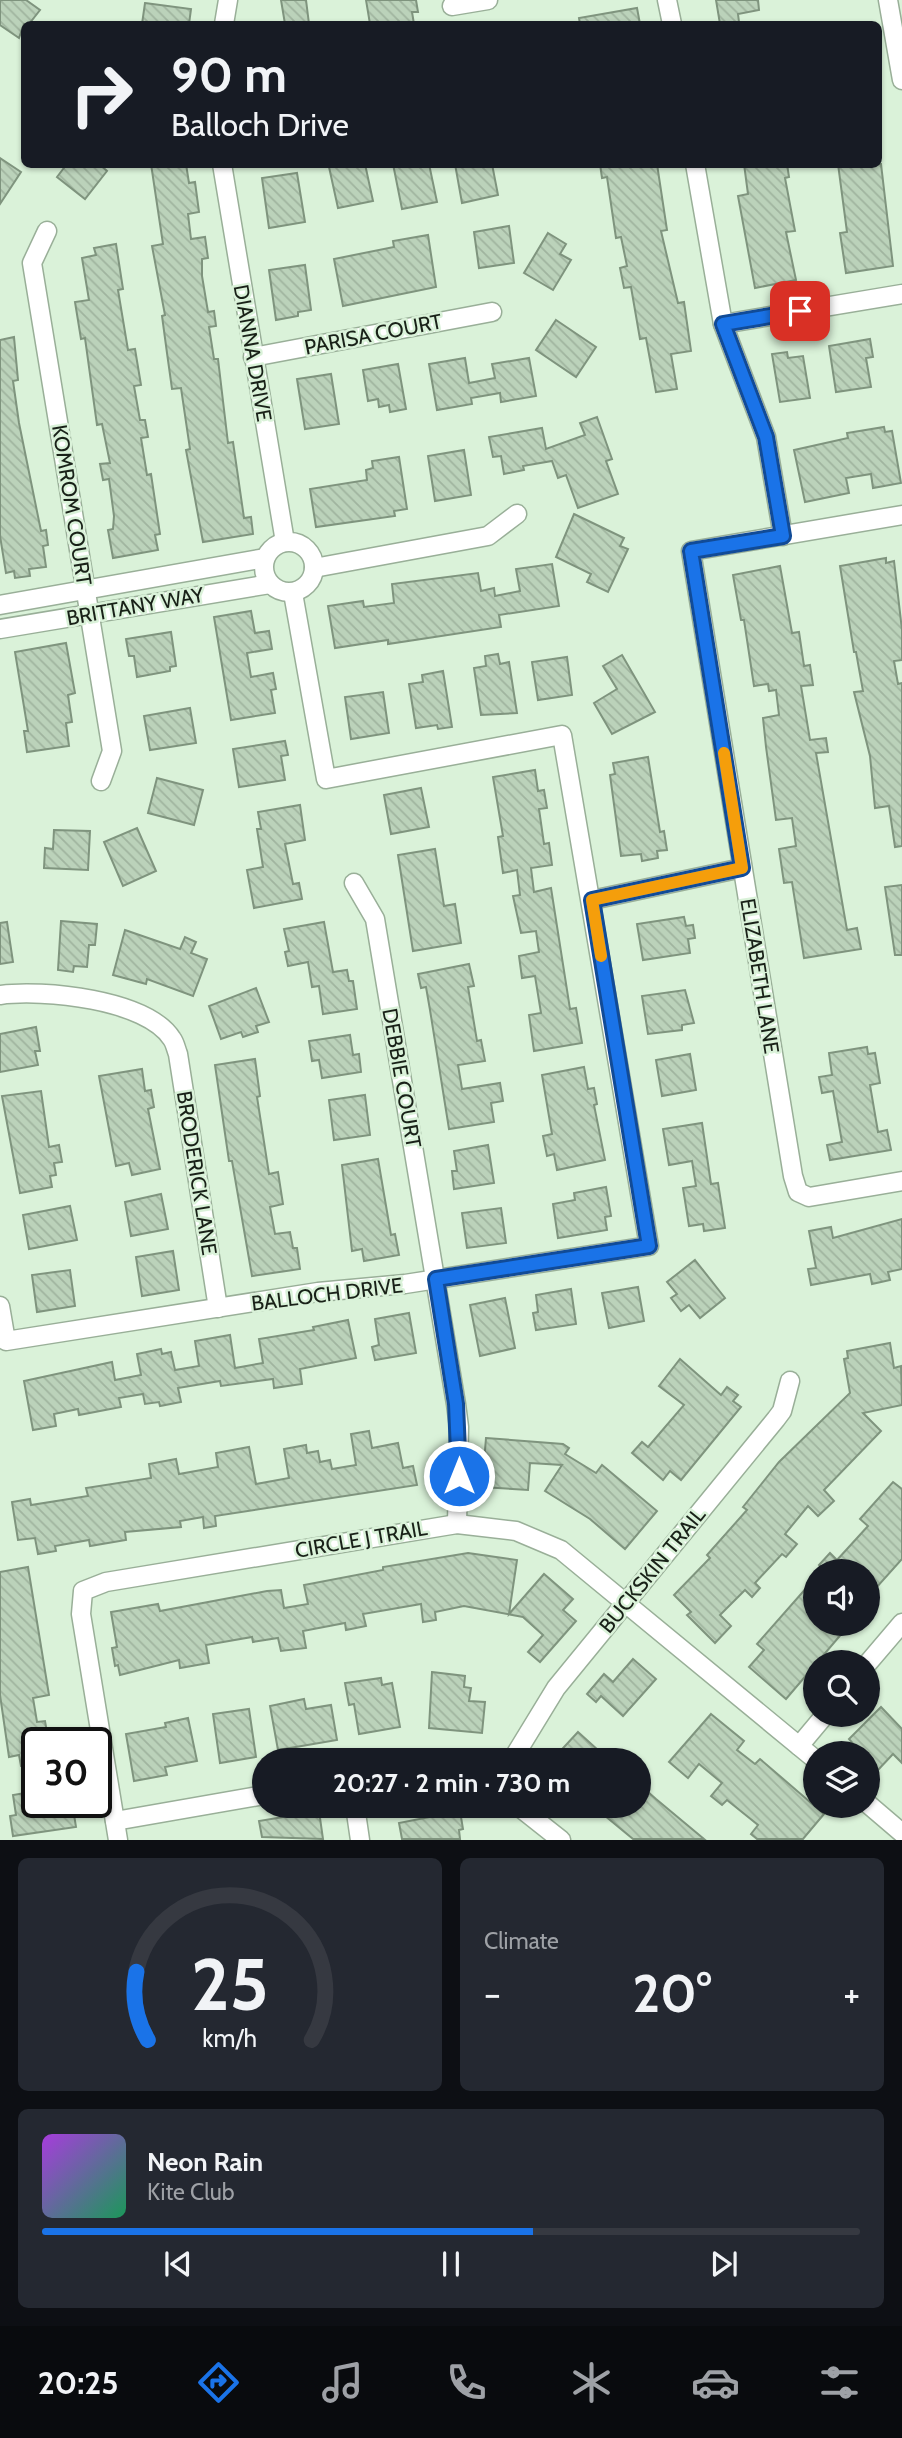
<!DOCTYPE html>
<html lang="en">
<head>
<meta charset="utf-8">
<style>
	body { margin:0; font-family:Cabin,sans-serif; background:#242831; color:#f1f3f6; height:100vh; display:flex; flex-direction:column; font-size:26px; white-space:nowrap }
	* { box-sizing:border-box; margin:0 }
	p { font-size:23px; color:#9ea1a6 }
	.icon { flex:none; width:38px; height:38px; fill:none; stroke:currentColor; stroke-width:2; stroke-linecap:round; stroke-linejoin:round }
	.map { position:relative; height:1840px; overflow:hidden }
	.side { display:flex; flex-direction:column; gap:18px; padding:18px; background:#0d0f14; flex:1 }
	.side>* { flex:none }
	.hud { position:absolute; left:21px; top:21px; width:861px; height:147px; border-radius:10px; box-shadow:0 2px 5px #0004; background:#171b24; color:#f1f3f6; overflow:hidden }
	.tools { position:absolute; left:803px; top:1559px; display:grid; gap:14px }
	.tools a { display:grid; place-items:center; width:77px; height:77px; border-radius:50%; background:#171b24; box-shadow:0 2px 5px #0004; font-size:35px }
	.speed { position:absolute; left:21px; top:1727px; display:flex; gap:14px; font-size:35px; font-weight:700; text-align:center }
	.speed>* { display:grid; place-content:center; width:91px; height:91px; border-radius:50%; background:#171b24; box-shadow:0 2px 5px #0004; line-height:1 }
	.speed .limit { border:4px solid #111; border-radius:10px; background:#fff; color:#111 }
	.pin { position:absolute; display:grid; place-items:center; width:60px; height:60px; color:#fff; margin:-30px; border-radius:14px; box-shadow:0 4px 10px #0006 }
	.me { position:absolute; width:77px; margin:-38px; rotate:0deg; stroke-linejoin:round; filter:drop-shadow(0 0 5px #0008) }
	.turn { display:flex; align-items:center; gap:24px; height:147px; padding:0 35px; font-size:32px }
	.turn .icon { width:91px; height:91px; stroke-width:2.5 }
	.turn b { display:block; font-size:49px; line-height:60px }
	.big { font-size:52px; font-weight:800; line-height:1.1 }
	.side .tile { flex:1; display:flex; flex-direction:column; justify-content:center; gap:10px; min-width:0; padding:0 24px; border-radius:10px; background:#242831 }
	.side .dial { align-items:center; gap:0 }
	.dial svg { height:182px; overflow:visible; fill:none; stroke:#363941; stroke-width:7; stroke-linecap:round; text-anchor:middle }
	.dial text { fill:#f1f3f6; stroke:none }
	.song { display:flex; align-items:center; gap:21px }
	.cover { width:84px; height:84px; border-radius:10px; background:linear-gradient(135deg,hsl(280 70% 55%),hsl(150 70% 35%)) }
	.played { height:7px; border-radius:4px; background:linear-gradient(90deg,#1a73e8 60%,#363941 60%) }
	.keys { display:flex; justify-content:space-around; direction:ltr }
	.heat { display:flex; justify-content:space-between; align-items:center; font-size:38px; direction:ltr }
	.side .tiles { flex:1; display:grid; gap:18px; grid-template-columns:1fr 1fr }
	.tile:last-child { grid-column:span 2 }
	.trip { position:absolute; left:252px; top:1748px; width:399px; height:70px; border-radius:35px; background:#171b24; box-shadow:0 2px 5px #0004; font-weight:800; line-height:70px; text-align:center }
	.menu { display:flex; height:112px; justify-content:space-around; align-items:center; background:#090b0e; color:#9ea1a6 }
	.menu .icon { width:49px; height:49px }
	.menu .active { color:#1a73e8 }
	.menu b { font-size:32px; color:#f1f3f6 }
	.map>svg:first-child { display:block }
	.building { fill:url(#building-back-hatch); stroke:#7f947e; stroke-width:2 }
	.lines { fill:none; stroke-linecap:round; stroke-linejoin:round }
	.street-casing { stroke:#99af98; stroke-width:21 }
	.street { stroke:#fff; stroke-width:18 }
	.route-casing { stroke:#114b97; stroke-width:18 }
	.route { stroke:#1a73e8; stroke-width:12 }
	.slow { stroke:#f59e0b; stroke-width:12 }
	.labels { text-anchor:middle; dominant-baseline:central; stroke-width:5; stroke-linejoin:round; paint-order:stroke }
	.street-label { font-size:21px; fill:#192118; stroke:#daf2d9 }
</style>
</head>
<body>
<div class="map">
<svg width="902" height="1840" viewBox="0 0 902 1840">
	<defs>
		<pattern id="building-back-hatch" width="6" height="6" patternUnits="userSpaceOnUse" patternTransform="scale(1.75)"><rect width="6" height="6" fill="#bbd2ba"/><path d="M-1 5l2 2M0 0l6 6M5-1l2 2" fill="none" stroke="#a0b49f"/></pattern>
	</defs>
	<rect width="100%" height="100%" fill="#daf2d9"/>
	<!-- building -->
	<g class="building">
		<path d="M0 0H26L40 10 29 24H24L19 38 0 25Z"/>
		<path d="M281 0H306L309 24H285Z"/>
		<path d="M366 0H416L418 12H412L414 24H370Z"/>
		<path d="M716 0H758L759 10 738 14 739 22 720 24Z"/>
		<path d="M145 3 191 9 189 24H142Z"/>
		<path d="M637 8 640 24H580L579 18Z"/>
		<path d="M0 158 21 172 0 204Z"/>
		<path d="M67 164H99L107 171 85 199 57 177Z"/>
		<path d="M151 164H186L189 183 195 182 199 212 188 214 191 239 205 237 208 258 202 259V276L208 312 214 311 216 326 209 327 214 359H218L228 443 233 442 244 518 251 517 253 534 203 542 186 450 190 449 181 388 172 389 167 353 162 316 165 315 152 246 163 244Z"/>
		<path d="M344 164H365L373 201 338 208 329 167Z"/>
		<path d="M393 164H429L437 202 402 209Z"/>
		<path d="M455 164H492L498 195 462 203Z"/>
		<path d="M600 164H657L667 230 661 231 678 303 684 302 691 351 671 354 677 389 656 392 646 338 640 339 631 287 624 288 620 268 627 266 621 237 616 238 607 177 602 178Z"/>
		<path d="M744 164H787L789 177 785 178 795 231 786 232 796 280 755 288 738 196 748 194Z"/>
		<path d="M838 164H881L893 266 846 273 840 233 847 232Z"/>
		<path d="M297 173 305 222 269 228 262 178Z"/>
		<path d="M509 226 514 263 479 268 474 232Z"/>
		<path d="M548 233 566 244 560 254 571 260 553 290 524 273Z"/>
		<path d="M428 235 436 287 343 306 334 259 394 247 393 241Z"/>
		<path d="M116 244 123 289 118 290 128 350 135 349 141 385 134 386 140 420H145L148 437 141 438 147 475 151 474 160 534 155 535 158 550 113 558 108 530 113 529 114 516 109 479 103 480 100 464 110 463 102 424 97 425 85 338 81 339 75 302 89 300 82 258 96 255 94 248Z"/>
		<path d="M305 265 311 310 298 312V316L276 320 269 270Z"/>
		<path d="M556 320 596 347 576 377 536 350Z"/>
		<path d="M14 337 18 380 13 381 19 423 41 531 46 530 48 545 43 546 46 567 29 569 30 576 15 578 14 571 6 573 0 536V340Z"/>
		<path d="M870 339 873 357 866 358 871 387 836 392 829 346Z"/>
		<path d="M787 352 788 358 803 356 810 398 780 402 772 354Z"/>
		<path d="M465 358 469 383 495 378 492 364 529 358 536 396 501 402 500 393 471 398 472 404 437 410 429 364Z"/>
		<path d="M398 364 406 409 390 412 389 405 379 407 378 399 368 401 363 370Z"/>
		<path d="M331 374 339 424 305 429 297 379Z"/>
		<path d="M597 417 612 459 606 461 618 494 578 508 566 475 558 478 552 461 523 466 524 470 504 474 501 456 493 457 489 437 542 428 546 449 585 435 580 423Z"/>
		<path d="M884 427 885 432 892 431 901 483 873 488 871 474 846 478 849 493 805 502 794 450 848 438 847 433Z"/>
		<path d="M464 450 471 495 435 501 428 456Z"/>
		<path d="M399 457 407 509 394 511 395 516 316 527 310 489 367 480 366 470 373 468 372 461Z"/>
		<path d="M574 514 624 538 620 546 628 549 608 592 587 582 591 574 556 557Z"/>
		<path d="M886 558V563L894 561 902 630V660L894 661 898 684 902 683V846L895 847 889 806 875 808 870 756 854 692 863 691 856 652H854L840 566Z"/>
		<path d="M552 564 559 606 499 615 501 627 388 644V640L335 648 328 606 363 601 364 607 394 603 392 584 478 573 481 591 494 588 495 596 520 591 516 569Z"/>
		<path d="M780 566 792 633 799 632 804 666 810 665 813 685 801 686 810 740 826 738 828 752 816 753 847 930 857 928 861 949 804 958 792 882 784 883 779 849 796 846 792 818 776 820 766 747 763 718 779 715 776 690 769 691 768 684 754 686 744 620H741L733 575Z"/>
		<path d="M251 611 255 633 269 631 272 649 247 653 251 677 273 673 276 689 271 690 275 713 231 720 214 617Z"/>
		<path d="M171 632 176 666 170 667V671L137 677 134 656H129L126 639Z"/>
		<path d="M66 643 75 693 68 695 72 722 66 723 69 746 27 752 24 731H28L15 652Z"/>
		<path d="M498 654 500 664 509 662 517 713 481 715 474 668 486 666 485 656Z"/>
		<path d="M622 655 655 712 612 734 594 703 617 689 603 666Z"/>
		<path d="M567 657 572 695 538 700 532 662Z"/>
		<path d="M443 671 452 727 438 729 437 725 416 728 409 684 423 682 422 675Z"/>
		<path d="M383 692 389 733 351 739 345 697Z"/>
		<path d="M190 708 196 743 150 750 144 716Z"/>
		<path d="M285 741 288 755 281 756 285 780 239 787 233 749Z"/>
		<path d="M648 757 660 832 664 831 667 850 657 851 658 858 642 861 641 854 621 856 610 775 615 774 613 763Z"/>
		<path d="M535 770 538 791 544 790 547 808 539 809 544 844 549 843 552 865 531 868 534 892 551 888 570 1009 576 1008 582 1043 534 1051 529 1015 541 1013 535 976 522 978 519 956 539 952 536 931 521 933 513 896 520 895 517 870 503 873 498 837 503 836 493 777Z"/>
		<path d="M157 778 203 790 194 825 148 813Z"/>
		<path d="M421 788 429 827 391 834 384 795Z"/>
		<path d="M300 805 305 840 285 844 293 884 299 883 302 899 254 908 247 870 263 867 257 829H261L258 812Z"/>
		<path d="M137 828 156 871 123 886 104 842Z"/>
		<path d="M54 830 90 831 88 870 44 868 45 848 53 849Z"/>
		<path d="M435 849 444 906 455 904 461 943 413 951 398 855Z"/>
		<path d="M902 885V955H895L885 887Z"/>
		<path d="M684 917 686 926 693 925 695 938 688 939 690 953 643 960 637 924Z"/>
		<path d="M61 921 97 924 95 945H89L87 967 74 966 73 972 58 970Z"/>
		<path d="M7 922 13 962 0 964V923Z"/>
		<path d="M324 922 333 972 347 970 349 981H353L357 1009 323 1014 319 986 312 987 308 962 288 966 285 952 289 951 284 929Z"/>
		<path d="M125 930 180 949 185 937 196 942 191 953 207 959 193 996 147 979 146 984 113 975Z"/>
		<path d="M469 964 474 986 468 987 477 1041 481 1040 485 1061 458 1065 462 1089 500 1083 503 1101 491 1103 494 1122 449 1129 430 1010 426 987 421 988 418 974Z"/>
		<path d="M256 988 269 1022 256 1026 258 1032 243 1037 241 1032 221 1039 209 1006Z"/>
		<path d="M685 990 694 1023 682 1025V1030L648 1034 642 996Z"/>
		<path d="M36 1027 40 1051H35L38 1065 0 1072V1034Z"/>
		<path d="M350 1035 353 1055 359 1054 361 1072 322 1078 319 1060 312 1061 309 1041Z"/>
		<path d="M867 1047 868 1054 875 1053 880 1083 870 1085 878 1132 887 1130 891 1150 830 1160 827 1145 842 1142 833 1091 822 1093 819 1077 832 1075 829 1053Z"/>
		<path d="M690 1054 696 1090 662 1096 656 1060Z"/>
		<path d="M255 1059 260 1096 257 1097 269 1174 278 1172 283 1204 270 1207 275 1234 290 1232 293 1248H297L300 1269 252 1276 232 1161H229L215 1065Z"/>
		<path d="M584 1067 588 1089 594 1088 597 1104 594 1105 605 1160 557 1170 554 1154 547 1156 543 1136 552 1134 542 1075Z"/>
		<path d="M142 1069 145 1091 151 1090 154 1107 148 1109 160 1169 132 1175 129 1163 116 1166 99 1076Z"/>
		<path d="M41 1091 49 1147 59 1145 62 1162 54 1163 56 1175 50 1176 52 1187 20 1193 2 1096Z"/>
		<path d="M365 1095 370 1135 334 1140 329 1100Z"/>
		<path d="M702 1123 711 1184 718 1183 725 1228 704 1231 703 1224 689 1226 683 1188 696 1186 692 1161 669 1165 663 1129Z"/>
		<path d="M488 1145 494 1183 454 1189 452 1171H457L454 1151Z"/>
		<path d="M378 1159 391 1235 395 1234 399 1255 364 1261 362 1249 352 1251 342 1165Z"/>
		<path d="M606 1187 611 1216 605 1217 607 1230 558 1238 553 1204 575 1200 574 1193Z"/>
		<path d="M161 1194 168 1229 131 1236 125 1202Z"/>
		<path d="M70 1206 77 1240 29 1249 23 1215Z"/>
		<path d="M501 1208 506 1243 467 1248 462 1213Z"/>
		<path d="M902 1219V1269L888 1272 890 1280 872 1284 870 1274 811 1285 808 1269 816 1268 809 1231 831 1227 833 1238Z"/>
		<path d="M173 1251 179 1290 142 1296 136 1257Z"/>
		<path d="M695 1260 725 1298 700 1318 689 1305 681 1311 671 1298 677 1294 667 1282Z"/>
		<path d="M70 1270 75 1306 37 1312 32 1275Z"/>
		<path d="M638 1287 644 1321 609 1328 602 1293Z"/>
		<path d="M571 1289 576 1324 536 1330 533 1313 538 1312 536 1295Z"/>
		<path d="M505 1298 515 1348 480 1356 470 1305Z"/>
		<path d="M409 1313 416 1353 375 1360 372 1347 379 1345 375 1319Z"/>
		<path d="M348 1320 356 1358 300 1369 302 1384 274 1388 273 1379 221 1386 220 1381 178 1388 181 1402 160 1406 159 1402 145 1404 143 1394 119 1398 121 1407 79 1415 78 1409 54 1414 56 1426 33 1430 24 1381 112 1362 115 1380 141 1375 137 1354 161 1349 162 1354 171 1352 175 1370 199 1366 195 1341 230 1335 235 1368 263 1363 259 1339 314 1330 313 1327Z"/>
		<path d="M890 1343 894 1368 901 1366 902 1405 863 1413 881 1431 824 1490 834 1501 818 1516 808 1506 785 1534 797 1544 786 1557 782 1554 755 1583 760 1588 752 1597 745 1590 720 1615 731 1626 715 1643 687 1615 691 1612 674 1595 710 1558 707 1555 747 1510 743 1507 779 1462 850 1393 844 1359 848 1358 847 1351Z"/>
		<path d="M680 1359 721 1395 727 1387 738 1395 733 1401 741 1407 681 1480 670 1471 663 1480 632 1453 642 1442 648 1447 684 1405 659 1386Z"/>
		<path d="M369 1431 372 1448 398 1443 403 1468 413 1466 417 1485 215 1516 216 1526 204 1528 203 1517 180 1521 181 1527 125 1532 126 1540 90 1546 89 1540 55 1546 56 1551 38 1554 35 1538 18 1540 12 1502 30 1499 31 1505 88 1496 86 1488 151 1478 149 1464 176 1459 179 1474 218 1467 216 1453 249 1447 256 1484 289 1478 284 1449 306 1445 307 1453 318 1451 320 1462 330 1460 332 1469 356 1465 351 1434Z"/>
		<path d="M486 1438 563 1444 569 1448 565 1454 596 1473 602 1465 657 1511 625 1549 590 1519 545 1491 562 1465 530 1463 528 1490 482 1487Z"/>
		<path d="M893 1482 902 1489V1559L868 1597V1572H826L819 1565 830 1553 837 1560 868 1526 860 1519Z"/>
		<path d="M468 1553 517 1560 509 1614 544 1574 573 1599 563 1610 576 1621 540 1662 528 1652 543 1635 523 1617 464 1606 435 1612 436 1620 423 1622 421 1604 363 1614 366 1626 346 1630 345 1623 303 1631 306 1648 281 1651 278 1638 253 1642 252 1637 206 1645 209 1663 180 1668 179 1660 120 1675 118 1665 115 1666 112 1648 117 1647 111 1612 158 1604 160 1611 267 1591 281 1590 284 1608 308 1604 304 1585 383 1570V1567Z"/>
		<path d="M28 1567 49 1695 33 1698 37 1722 45 1721 49 1743H37V1764L21 1766 19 1755 9 1757 0 1695V1572Z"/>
		<path d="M816 1577V1624H850L786 1699 749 1667 764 1650 757 1644Z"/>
		<path d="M633 1659 656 1679 623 1716 601 1696 596 1702 587 1694 604 1674 613 1682Z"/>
		<path d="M432 1672 465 1676 464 1687 471 1688 469 1701 485 1702 482 1733 429 1728Z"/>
		<path d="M381 1678 382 1685 392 1683 400 1727 359 1734 354 1704 349 1705 345 1683Z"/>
		<path d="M304 1699 306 1709 331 1705 337 1740 278 1750 270 1706Z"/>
		<path d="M881 1707 902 1729V1763L893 1754 878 1770 868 1759V1754H847L855 1746 849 1739Z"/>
		<path d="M249 1709 256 1757 220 1763 213 1714Z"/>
		<path d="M711 1714 744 1741 737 1750 755 1764 760 1759 824 1814 803 1839H757L751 1834 758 1825 727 1800 722 1805 711 1796 722 1783 699 1764 688 1778 669 1762Z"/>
		<path d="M188 1718 197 1761 165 1767 167 1775 134 1781 126 1734 166 1727 165 1723Z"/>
		<path d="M578 1732 609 1760H552Z"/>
		<path d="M639 1784 656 1799 704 1839H633L593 1806H639Z"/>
		<path d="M37 1791V1802H72L76 1827 13 1836 10 1816 16 1815 13 1795Z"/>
		<path d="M319 1811 323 1839 262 1837 259 1821Z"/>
		<path d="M460 1811 463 1829 459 1830 460 1839H402L399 1823Z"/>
	</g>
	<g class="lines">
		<!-- street casing -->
		<g class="street-casing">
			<g id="street">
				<path d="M667 0 672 24"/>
				<path d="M888 0 902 80"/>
				<path d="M452 6 488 0"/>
				<path d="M224 24 228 0"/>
				<path d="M222 164 285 542"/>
				<path d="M695 164 723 324 766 437 783 536"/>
				<path d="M47 231 32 263 112 751 101 781"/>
				<path d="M723 324 902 294"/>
				<path d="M253 357 492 312"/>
				<path d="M902 515 691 551 793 1176 798 1192 809 1197 902 1181"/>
				<circle cx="289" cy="567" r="25"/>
				<path d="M314 568 488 536 517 514"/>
				<path d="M0 605 265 558"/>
				<path d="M0 629 270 584"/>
				<path d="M354 883 375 919 456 1404 459 1427 457 1524"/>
				<path d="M592 900 742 868"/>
				<path d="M0 995C42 989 147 999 172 1039 175 1043 176 1049 178 1054L218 1308"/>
				<path d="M0 1306 6 1341 318 1292 405 1284 649 1246 562 735 326 779 293 593"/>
				<path d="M868 1663 902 1623"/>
				<path d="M799 1746 825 1715"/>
				<path d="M512 1760 556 1688 776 1419 782 1411 790 1381"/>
				<path d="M868 1804 902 1833"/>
				<path d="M355 1806 360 1840"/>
				<path d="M518 1806 561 1840"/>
				<path d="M115 1821 264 1795"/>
				<path d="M118 1840 81 1614 83 1591 106 1582 457 1524 516 1531 561 1550 816 1760"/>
			</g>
		</g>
		<!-- street -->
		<use href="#street" class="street"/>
	</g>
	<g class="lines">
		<!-- route casing -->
		<g class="route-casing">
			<path id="route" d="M459 1476 456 1404 436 1279 649 1246 592 900 742 868 691 551 783 536 766 437 723 324 800 311"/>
		</g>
		<!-- route -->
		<use href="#route" class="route"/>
		<!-- slow -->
		<path class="slow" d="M601 956 592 900 742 868 724 753"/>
	</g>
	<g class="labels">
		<!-- street labels -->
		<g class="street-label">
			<text transform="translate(373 334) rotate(-11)">PARISA COURT</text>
			<text transform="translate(253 353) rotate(80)">DIANNA DRIVE</text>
			<text transform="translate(72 505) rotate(81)">KOMROM COURT</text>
			<text transform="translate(135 606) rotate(-10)">BRITTANY WAY</text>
			<text transform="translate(760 976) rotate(81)">ELIZABETH LANE</text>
			<text transform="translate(402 1078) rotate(80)">DEBBIE COURT</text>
			<text transform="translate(197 1173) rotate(81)">BRODERICK LANE</text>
			<text transform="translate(327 1294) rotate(-7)">BALLOCH DRIVE</text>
			<text transform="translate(361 1539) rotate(-10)">CIRCLE J TRAIL</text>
			<text transform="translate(652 1570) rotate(-51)">BUCKSKIN TRAIL</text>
		</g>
	</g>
</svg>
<div class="tools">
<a><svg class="icon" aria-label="sound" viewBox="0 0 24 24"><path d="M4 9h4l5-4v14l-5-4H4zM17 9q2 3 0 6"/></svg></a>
<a><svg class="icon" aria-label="search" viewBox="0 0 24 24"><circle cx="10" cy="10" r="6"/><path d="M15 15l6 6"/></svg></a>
<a><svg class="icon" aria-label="layers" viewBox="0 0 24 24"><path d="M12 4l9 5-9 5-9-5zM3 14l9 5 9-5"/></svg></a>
</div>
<div class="speed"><div class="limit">30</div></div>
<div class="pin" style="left:800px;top:311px;background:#d93025"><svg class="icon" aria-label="arrive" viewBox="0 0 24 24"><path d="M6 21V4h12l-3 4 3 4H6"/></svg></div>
<svg class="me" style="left:459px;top:1476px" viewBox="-20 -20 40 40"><circle r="17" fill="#1a73e8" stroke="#fff" stroke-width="3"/><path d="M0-11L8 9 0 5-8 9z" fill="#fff"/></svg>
<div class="trip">20:27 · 2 min · 730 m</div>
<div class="hud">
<div class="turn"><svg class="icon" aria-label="right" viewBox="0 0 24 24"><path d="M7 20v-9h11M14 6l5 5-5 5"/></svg><div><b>90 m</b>Balloch Drive</div></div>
</div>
</div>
<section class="side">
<div class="tiles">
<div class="tile dial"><svg viewBox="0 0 100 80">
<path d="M14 69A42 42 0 1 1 86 69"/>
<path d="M14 69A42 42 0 0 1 9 39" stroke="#1a73e8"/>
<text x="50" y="56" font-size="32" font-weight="700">25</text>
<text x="50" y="72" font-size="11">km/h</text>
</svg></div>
<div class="tile"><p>Climate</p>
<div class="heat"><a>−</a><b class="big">20°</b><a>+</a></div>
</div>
<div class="tile">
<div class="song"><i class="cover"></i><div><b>Neon Rain</b><p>Kite Club</p></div></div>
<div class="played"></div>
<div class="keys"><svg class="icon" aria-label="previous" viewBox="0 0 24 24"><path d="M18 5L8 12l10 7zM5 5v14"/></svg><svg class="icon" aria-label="pause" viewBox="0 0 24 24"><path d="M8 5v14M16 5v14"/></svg><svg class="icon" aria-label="next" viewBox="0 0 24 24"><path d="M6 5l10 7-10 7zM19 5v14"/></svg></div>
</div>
</div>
</section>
<nav class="menu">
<b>20:25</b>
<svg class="icon active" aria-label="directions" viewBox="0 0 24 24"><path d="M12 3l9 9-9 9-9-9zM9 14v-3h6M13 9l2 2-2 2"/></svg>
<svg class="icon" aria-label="music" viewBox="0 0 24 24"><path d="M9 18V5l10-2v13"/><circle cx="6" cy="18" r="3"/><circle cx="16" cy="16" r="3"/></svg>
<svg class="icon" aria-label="phone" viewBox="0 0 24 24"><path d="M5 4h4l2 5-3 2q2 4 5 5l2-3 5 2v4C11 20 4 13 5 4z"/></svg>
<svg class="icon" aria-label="climate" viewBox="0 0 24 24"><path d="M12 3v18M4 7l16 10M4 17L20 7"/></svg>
<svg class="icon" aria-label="car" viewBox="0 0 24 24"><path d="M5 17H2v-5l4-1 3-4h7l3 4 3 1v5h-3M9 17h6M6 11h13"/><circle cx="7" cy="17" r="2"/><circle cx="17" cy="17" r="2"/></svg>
<svg class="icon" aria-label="filters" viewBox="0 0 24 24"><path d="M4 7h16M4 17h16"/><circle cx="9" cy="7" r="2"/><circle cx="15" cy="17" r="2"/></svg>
</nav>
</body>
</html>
